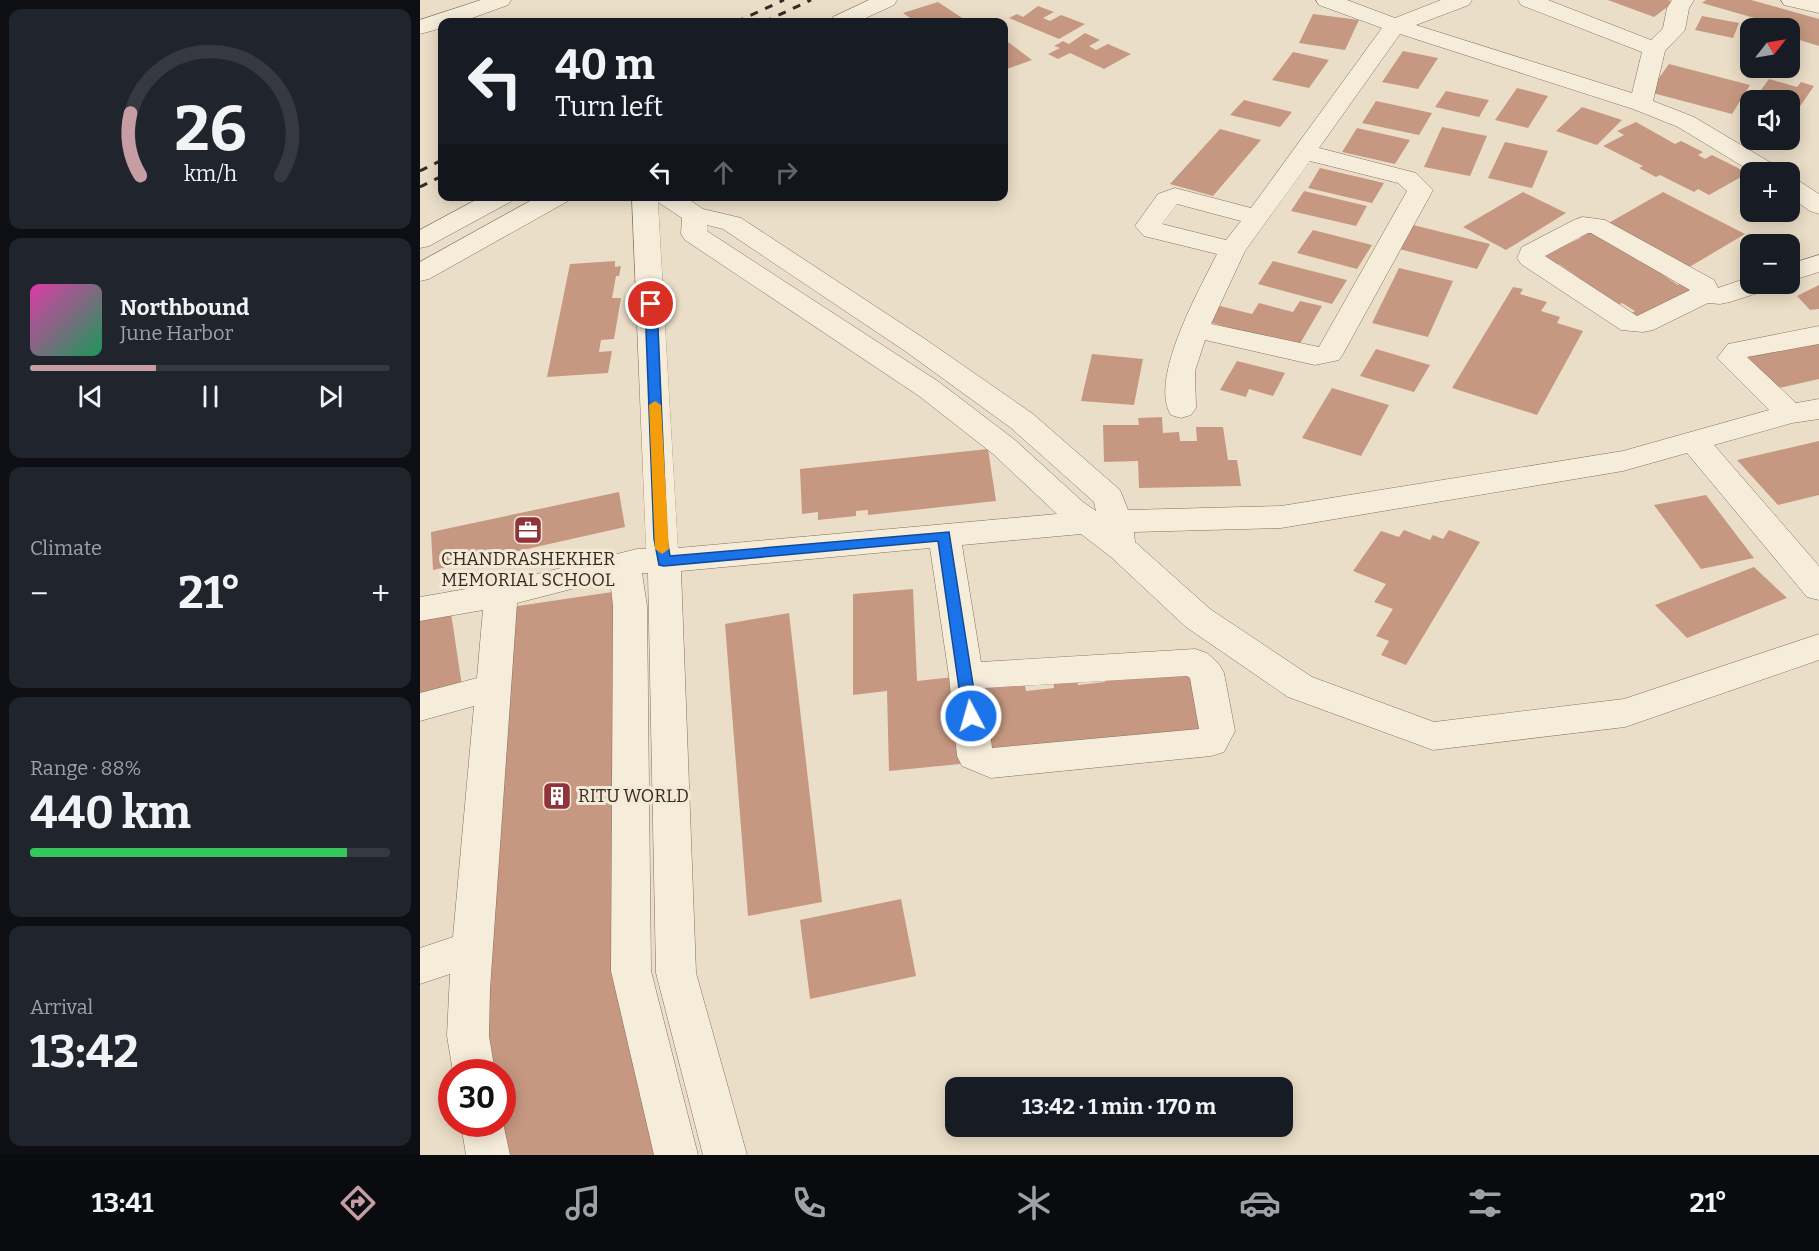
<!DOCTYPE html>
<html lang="en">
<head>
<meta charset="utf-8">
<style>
	body { margin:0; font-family:Bitter,serif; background:#20242c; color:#f1f3f6; height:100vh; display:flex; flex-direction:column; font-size:22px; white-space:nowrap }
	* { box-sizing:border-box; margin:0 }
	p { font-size:20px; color:#9ea1a6 }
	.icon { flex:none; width:33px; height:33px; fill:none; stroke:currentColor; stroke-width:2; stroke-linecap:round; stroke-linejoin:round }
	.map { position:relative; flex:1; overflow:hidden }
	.panel { display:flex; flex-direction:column; gap:9px; padding:9px; background:#0d0f14; width:420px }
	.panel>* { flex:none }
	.hud { position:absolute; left:18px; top:18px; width:570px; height:183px; border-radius:12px; box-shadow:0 3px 15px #0003; background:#171b24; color:#f1f3f6; overflow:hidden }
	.needle { width:39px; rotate:59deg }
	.fabs { position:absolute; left:1320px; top:18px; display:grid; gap:12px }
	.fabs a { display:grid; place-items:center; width:60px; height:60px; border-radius:12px; background:#171b24; box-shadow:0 3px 15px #0003; font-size:30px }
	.speed { position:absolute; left:18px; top:1059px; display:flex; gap:12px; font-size:30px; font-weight:700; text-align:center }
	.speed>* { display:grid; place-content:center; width:78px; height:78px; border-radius:50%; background:#171b24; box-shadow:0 3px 15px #0003; line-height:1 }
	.speed .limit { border:9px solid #d22; background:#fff; color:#111 }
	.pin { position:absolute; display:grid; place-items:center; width:51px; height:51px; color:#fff; margin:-26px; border:3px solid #fff; border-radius:50%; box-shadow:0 2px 6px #0007 }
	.me { position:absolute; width:66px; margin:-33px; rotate:354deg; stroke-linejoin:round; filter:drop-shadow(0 0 4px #0008) }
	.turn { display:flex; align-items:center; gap:21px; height:126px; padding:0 18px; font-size:27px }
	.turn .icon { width:78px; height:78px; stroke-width:2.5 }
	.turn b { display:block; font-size:42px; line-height:51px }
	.lanes { display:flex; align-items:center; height:57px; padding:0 18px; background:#0003; justify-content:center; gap:30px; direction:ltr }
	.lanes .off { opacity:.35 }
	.big { font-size:45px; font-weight:700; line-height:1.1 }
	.panel .card { flex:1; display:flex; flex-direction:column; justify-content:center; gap:9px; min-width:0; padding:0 21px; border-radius:12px; background:#20242c }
	.panel .dial { align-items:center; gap:0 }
	.dial svg { height:156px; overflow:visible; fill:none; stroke:#363941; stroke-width:7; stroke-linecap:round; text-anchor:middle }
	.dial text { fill:#f1f3f6; stroke:none }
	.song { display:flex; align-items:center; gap:18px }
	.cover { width:72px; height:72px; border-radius:9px; background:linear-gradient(135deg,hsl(320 70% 55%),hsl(150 70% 35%)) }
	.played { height:6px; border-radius:3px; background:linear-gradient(90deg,#c59da2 35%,#363941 35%) }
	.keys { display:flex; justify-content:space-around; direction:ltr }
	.heat { display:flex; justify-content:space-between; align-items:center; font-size:33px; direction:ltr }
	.charge { height:9px; border-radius:4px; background:linear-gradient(90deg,#34c759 88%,#363941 0) }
	.trip { position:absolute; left:525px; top:1077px; width:348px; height:60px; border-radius:12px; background:#171b24; box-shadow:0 3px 15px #0003; font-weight:700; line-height:60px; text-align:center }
	.menu { display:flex; height:96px; justify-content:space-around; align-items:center; background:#090b0e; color:#9ea1a6 }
	.menu .icon { width:42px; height:42px }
	.menu .current { color:#c59da2 }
	.menu b { font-size:27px; color:#f1f3f6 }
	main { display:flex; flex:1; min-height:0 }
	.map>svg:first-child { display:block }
	.building { fill:#c69881 }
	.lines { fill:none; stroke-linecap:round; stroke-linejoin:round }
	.minor-casing { stroke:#85705e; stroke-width:1 }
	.minor { fill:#f6ecda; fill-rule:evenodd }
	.rail { stroke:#372a21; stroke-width:3; stroke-dasharray:8 8; stroke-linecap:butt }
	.route { fill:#1a73e8; stroke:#114b97; stroke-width:1.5 }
	.slow { fill:#f59e0b }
	.labels { text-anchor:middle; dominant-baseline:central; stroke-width:6; stroke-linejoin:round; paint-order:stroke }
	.poi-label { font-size:18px; fill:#372a21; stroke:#f3e9d7 }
</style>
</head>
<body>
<main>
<section class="panel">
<div class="card dial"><svg viewBox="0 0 100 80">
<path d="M14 69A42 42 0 1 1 86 69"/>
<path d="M14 69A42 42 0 0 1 9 37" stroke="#c59da2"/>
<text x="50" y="56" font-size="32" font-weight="700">26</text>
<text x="50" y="72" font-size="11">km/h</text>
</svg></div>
<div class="card">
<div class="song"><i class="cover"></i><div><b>Northbound</b><p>June Harbor</p></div></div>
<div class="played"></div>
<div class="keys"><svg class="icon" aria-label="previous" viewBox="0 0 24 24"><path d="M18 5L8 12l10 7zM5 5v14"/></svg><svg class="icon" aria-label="pause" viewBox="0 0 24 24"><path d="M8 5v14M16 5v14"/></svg><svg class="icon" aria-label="next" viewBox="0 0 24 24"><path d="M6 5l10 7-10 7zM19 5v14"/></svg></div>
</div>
<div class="card"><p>Climate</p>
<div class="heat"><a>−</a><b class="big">21°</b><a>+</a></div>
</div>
<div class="card"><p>Range · 88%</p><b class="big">440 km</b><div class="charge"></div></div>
<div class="card"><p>Arrival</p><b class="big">13:42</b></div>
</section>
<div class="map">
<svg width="1399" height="1155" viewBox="0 0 1399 1155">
	<rect width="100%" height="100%" fill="#ebdec8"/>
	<!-- building -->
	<g class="building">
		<path d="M1188 0H1248L1254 2 1234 17Z"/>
		<path d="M1286 0H1331L1399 19V46L1370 37V28H1338L1345 21 1282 3Z"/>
		<path d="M518 2 548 22H496L483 13Z"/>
		<path d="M618 6 634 12 623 18 630 21 641 15 665 24 639 39 589 18 597 14 603 17Z"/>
		<path d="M893 14 939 20 925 50 879 43Z"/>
		<path d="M1282 16 1319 23 1313 38 1275 30Z"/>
		<path d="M665 33 680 40 669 46 676 50 688 44 711 54 684 69 650 53 638 59 628 54 640 48 634 46 643 41 649 44Z"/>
		<path d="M584 39 612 60 584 70Z"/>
		<path d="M983 51 1018 58 998 89 962 82Z"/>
		<path d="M873 52 909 60 889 88 852 80Z"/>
		<path d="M1249 64 1330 85 1312 114 1229 92Z"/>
		<path d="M1349 79 1377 87 1381 82 1394 86 1370 121V100H1338L1335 98Z"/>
		<path d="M1097 88 1128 96 1108 128 1075 120Z"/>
		<path d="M1026 91 1069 100 1059 117 1015 107Z"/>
		<path d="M824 100 872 112 860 127 810 115Z"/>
		<path d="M956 101 1012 113 999 135 942 123Z"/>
		<path d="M1162 107 1202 120 1177 145 1136 131Z"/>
		<path d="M1216 122 1255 144 1261 141 1283 152 1278 155 1285 159 1292 155 1328 173 1289 195 1278 189 1274 192 1240 175 1236 177 1219 168 1223 166 1183 146 1204 135 1197 131Z"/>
		<path d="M1022 127 1067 136 1050 176 1004 167Z"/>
		<path d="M937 128 990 140 975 164 922 152Z"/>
		<path d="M800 129 841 140 793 196 750 184Z"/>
		<path d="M1085 142 1128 151 1112 188 1068 178Z"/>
		<path d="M900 168 964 183 952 203 888 188Z"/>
		<path d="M884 191 947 206 936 226 871 211Z"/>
		<path d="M1103 192 1146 213 1086 250 1043 227Z"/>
		<path d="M1243 192 1325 234 1266 269 1185 225Z"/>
		<path d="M993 225 1070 244 1057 269 979 249Z"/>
		<path d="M1169 228 1220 262 1225 259 1247 273 1243 275 1258 285 1267 281 1282 289 1218 322 1206 316 1215 311 1202 303 1193 307 1153 279 1158 277 1139 264 1134 267 1119 256 1161 238 1156 234Z"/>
		<path d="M893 230 952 245 937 269 877 253Z"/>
		<path d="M195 261V267L201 266 199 276H196L192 298H201L194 339 181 340 179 352 192 351 188 373 127 377 150 264Z"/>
		<path d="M853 261 927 280 912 304 838 284Z"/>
		<path d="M979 268 1033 281 1008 337 952 323Z"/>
		<path d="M1399 285V309L1390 310 1377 296Z"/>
		<path d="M1093 287 1103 289 1100 294 1127 302 1121 311 1140 317 1137 323 1163 331 1117 415 1032 388Z"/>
		<path d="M880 301 902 306 878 347 785 321 796 305 832 314 839 303 873 312Z"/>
		<path d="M1399 342V379L1355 389 1321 358Z"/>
		<path d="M956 349 1010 365 994 392 940 376Z"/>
		<path d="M672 354 723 359 714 405 661 401Z"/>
		<path d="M817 361 865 373 853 396 829 389 826 397 800 390Z"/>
		<path d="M912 388 969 405 941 456 882 438Z"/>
		<path d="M742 417 743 433 759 432 760 441H777L776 427H803L808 460H817L821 486 719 488 718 461 684 462 683 425H719L718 418Z"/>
		<path d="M1399 441V495L1358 505 1317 460Z"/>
		<path d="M568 449 576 501 448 515V510L436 511V516L398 520V512L382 514 380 469Z"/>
		<path d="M199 492 205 527 13 570 11 532Z"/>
		<path d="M1286 495 1334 558 1281 569 1234 505Z"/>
		<path d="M984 530 1010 540 1013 535 1023 539 1029 530 1060 542 986 665 961 655 969 641 956 636 973 609 954 602 966 584 933 571 961 531 979 537Z"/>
		<path d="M1334 567 1367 598 1267 638 1235 605Z"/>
		<path d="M493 589 497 681 534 677 540 764 469 771 467 691 433 695V594Z"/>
		<path d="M199 591 240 1155H83L77 1124H82V1072H68L61 1033 91 607Z"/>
		<path d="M31 613 42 686 0 698V621Z"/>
		<path d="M369 613 402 902 328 916 305 624Z"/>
		<path d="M775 672 790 732 566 756 557 685 604 680 606 691 634 688 633 680 657 678 658 685 685 682 683 675Z"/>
		<path d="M481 899 496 976 390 999 380 920Z"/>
	</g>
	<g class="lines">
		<!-- minor casing -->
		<g class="minor-casing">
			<g id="minor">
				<path d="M61 0H91L88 5 41 22H22V28L0 34V20Z"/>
				<path d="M449 0H477L474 5 437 22H410L413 17Z"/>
				<path d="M896 0H927L975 18 1021 0H1052L1049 5 996 25 1212 93 1222 52 1101 5 1098 0H1128L1231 40 1243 28 1247 8 1252 0H1274L1269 8 1265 30 1245 51 1233 101 1274 117 1358 167 1361 172H1332L1258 127 1213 109 980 34 899 148 996 173 1013 190 923 354 919 360 895 365 785 340 775 371 776 408 771 415 761 418 751 415C728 380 780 288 797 254L724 236 715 226 738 194 755 188 831 208 962 28 899 5ZM890 161 978 183 987 191 899 347 791 324 825 251ZM757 204 821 221 806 240 742 224Z"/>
				<path d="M1361 0H1399V13L1364 5Z"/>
				<path d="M1370 178 1379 181 1399 194V214L1390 211 1370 197Z"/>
				<path d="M63 196H95L92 201 9 246 0 248V230Z"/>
				<path d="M119 196H151L148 201 9 279 0 281V262Z"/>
				<path d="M212 196H264L283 209 321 218 505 339 613 414 700 490 708 510 861 506 1203 451 1349 410 1297 358 1308 344 1399 326V344L1327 357 1376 403 1399 399V419L1372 423 1294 445 1399 566V600L1387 597 1267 453 1203 471 861 528 714 532 715 542 790 609 892 677 1014 722 1204 699 1399 634V660L1205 727 1013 750 868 697 766 627 691 557 661 534 542 545 561 662 775 649 787 653 799 664 804 673 815 731 804 752 791 756 571 778 542 766 537 756 529 676 510 548 261 571 276 973 327 1155H283L236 973 228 573H222L227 606 231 971 278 1155H234L191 971 193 606 190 579 97 603 70 989 69 1036 75 1072H33L27 1036 30 974 0 984V948L33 937 54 706 0 721V693L57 678 63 610 0 621V597L81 583 217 549H226ZM238 202 262 218 261 234 265 240 499 396 573 454 637 514 258 548ZM287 225 303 229 485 351 591 428 674 502 676 511 663 502 595 440 519 382 287 231ZM767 676 770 678 779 729 572 748 565 688Z"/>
				<path d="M1163 217 1185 220 1294 280 1298 288 1330 277V284H1351L1347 290 1310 302 1300 304 1288 303 1233 330 1223 332 1201 330 1101 264 1097 258 1102 247 1154 220ZM1168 233H1171L1270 290 1217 316 1125 256Z"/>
				<path d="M1399 255V272L1370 281V264Z"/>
				<path d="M82 1118 90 1155H46L41 1124H82Z"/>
			</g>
		</g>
		<!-- minor -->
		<use href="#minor" class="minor"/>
		<!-- rail -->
		<g class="rail">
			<path d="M316 22 364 0"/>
			<path d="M344 22 391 0"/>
			<path d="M0 171 22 160"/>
			<path d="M0 187 22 176"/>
		</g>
	</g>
	<!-- route -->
	<path class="route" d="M231 300 237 304 247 539 250 556 529 532 558 716 556 720H546L543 716 518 541 244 566 239 565 234 539 225 304Z"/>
	<!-- slow -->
	<path class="slow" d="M235 401 241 405 249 549 242 554 235 549 229 405Z"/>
	<!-- icons -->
	<defs>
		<g id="office-square" transform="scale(1.5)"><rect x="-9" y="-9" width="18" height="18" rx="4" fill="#90333b" stroke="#f3e9d7"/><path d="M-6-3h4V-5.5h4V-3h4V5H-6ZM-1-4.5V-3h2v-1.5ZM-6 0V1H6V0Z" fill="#fff"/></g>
		<g id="building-square" transform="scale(1.5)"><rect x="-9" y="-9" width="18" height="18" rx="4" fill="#90333b" stroke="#f3e9d7"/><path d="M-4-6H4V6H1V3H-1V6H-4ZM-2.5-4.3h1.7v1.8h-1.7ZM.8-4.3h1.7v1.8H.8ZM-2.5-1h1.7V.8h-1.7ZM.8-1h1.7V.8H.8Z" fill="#fff"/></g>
	</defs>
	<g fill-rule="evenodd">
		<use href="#office-square" x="108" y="530"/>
		<use href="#building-square" x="137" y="796"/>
	</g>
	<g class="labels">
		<!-- poi labels -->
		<g class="poi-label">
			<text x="108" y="559">CHANDRASHEKHER<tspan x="108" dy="21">MEMORIAL SCHOOL</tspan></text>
			<text x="158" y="796" text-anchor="start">RITU WORLD</text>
		</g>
	</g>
</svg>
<div class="fabs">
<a><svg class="needle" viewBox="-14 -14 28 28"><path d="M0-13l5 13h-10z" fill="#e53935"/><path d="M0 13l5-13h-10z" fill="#9ea1a6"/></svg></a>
<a><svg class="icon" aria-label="sound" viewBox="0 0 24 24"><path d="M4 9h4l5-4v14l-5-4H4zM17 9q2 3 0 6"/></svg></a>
<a>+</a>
<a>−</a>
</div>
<div class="speed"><div class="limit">30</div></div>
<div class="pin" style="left:231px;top:304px;background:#d93025"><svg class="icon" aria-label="arrive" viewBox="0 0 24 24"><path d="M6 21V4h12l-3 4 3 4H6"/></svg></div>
<svg class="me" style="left:551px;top:716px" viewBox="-20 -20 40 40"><circle r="17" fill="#1a73e8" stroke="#fff" stroke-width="3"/><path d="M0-11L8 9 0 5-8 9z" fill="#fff"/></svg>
<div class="trip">13:42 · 1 min · 170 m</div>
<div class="hud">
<div class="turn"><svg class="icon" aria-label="left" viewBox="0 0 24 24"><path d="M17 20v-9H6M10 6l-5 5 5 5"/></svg><div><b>40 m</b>Turn left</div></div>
<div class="lanes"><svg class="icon" aria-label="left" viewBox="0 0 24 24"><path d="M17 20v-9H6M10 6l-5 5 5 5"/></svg><svg class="icon off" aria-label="ahead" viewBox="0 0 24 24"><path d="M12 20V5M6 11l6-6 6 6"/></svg><svg class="icon off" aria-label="right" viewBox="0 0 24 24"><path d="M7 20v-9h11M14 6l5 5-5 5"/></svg></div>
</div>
</div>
</main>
<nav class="menu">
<b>13:41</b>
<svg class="icon current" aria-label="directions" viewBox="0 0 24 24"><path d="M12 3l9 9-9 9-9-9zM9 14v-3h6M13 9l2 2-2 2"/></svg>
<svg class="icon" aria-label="music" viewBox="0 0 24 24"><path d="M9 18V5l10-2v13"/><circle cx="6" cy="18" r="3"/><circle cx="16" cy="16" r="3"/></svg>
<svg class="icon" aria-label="phone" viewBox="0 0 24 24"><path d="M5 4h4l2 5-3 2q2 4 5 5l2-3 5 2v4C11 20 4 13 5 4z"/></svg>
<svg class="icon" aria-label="climate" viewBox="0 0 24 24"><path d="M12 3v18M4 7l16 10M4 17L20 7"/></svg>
<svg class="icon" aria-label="car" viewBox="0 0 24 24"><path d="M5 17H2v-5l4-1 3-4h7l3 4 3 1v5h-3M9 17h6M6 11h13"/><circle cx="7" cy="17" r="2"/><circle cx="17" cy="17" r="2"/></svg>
<svg class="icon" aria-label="filters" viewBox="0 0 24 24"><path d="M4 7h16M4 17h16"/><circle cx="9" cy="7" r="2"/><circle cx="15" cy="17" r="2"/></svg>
<b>21°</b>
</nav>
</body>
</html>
